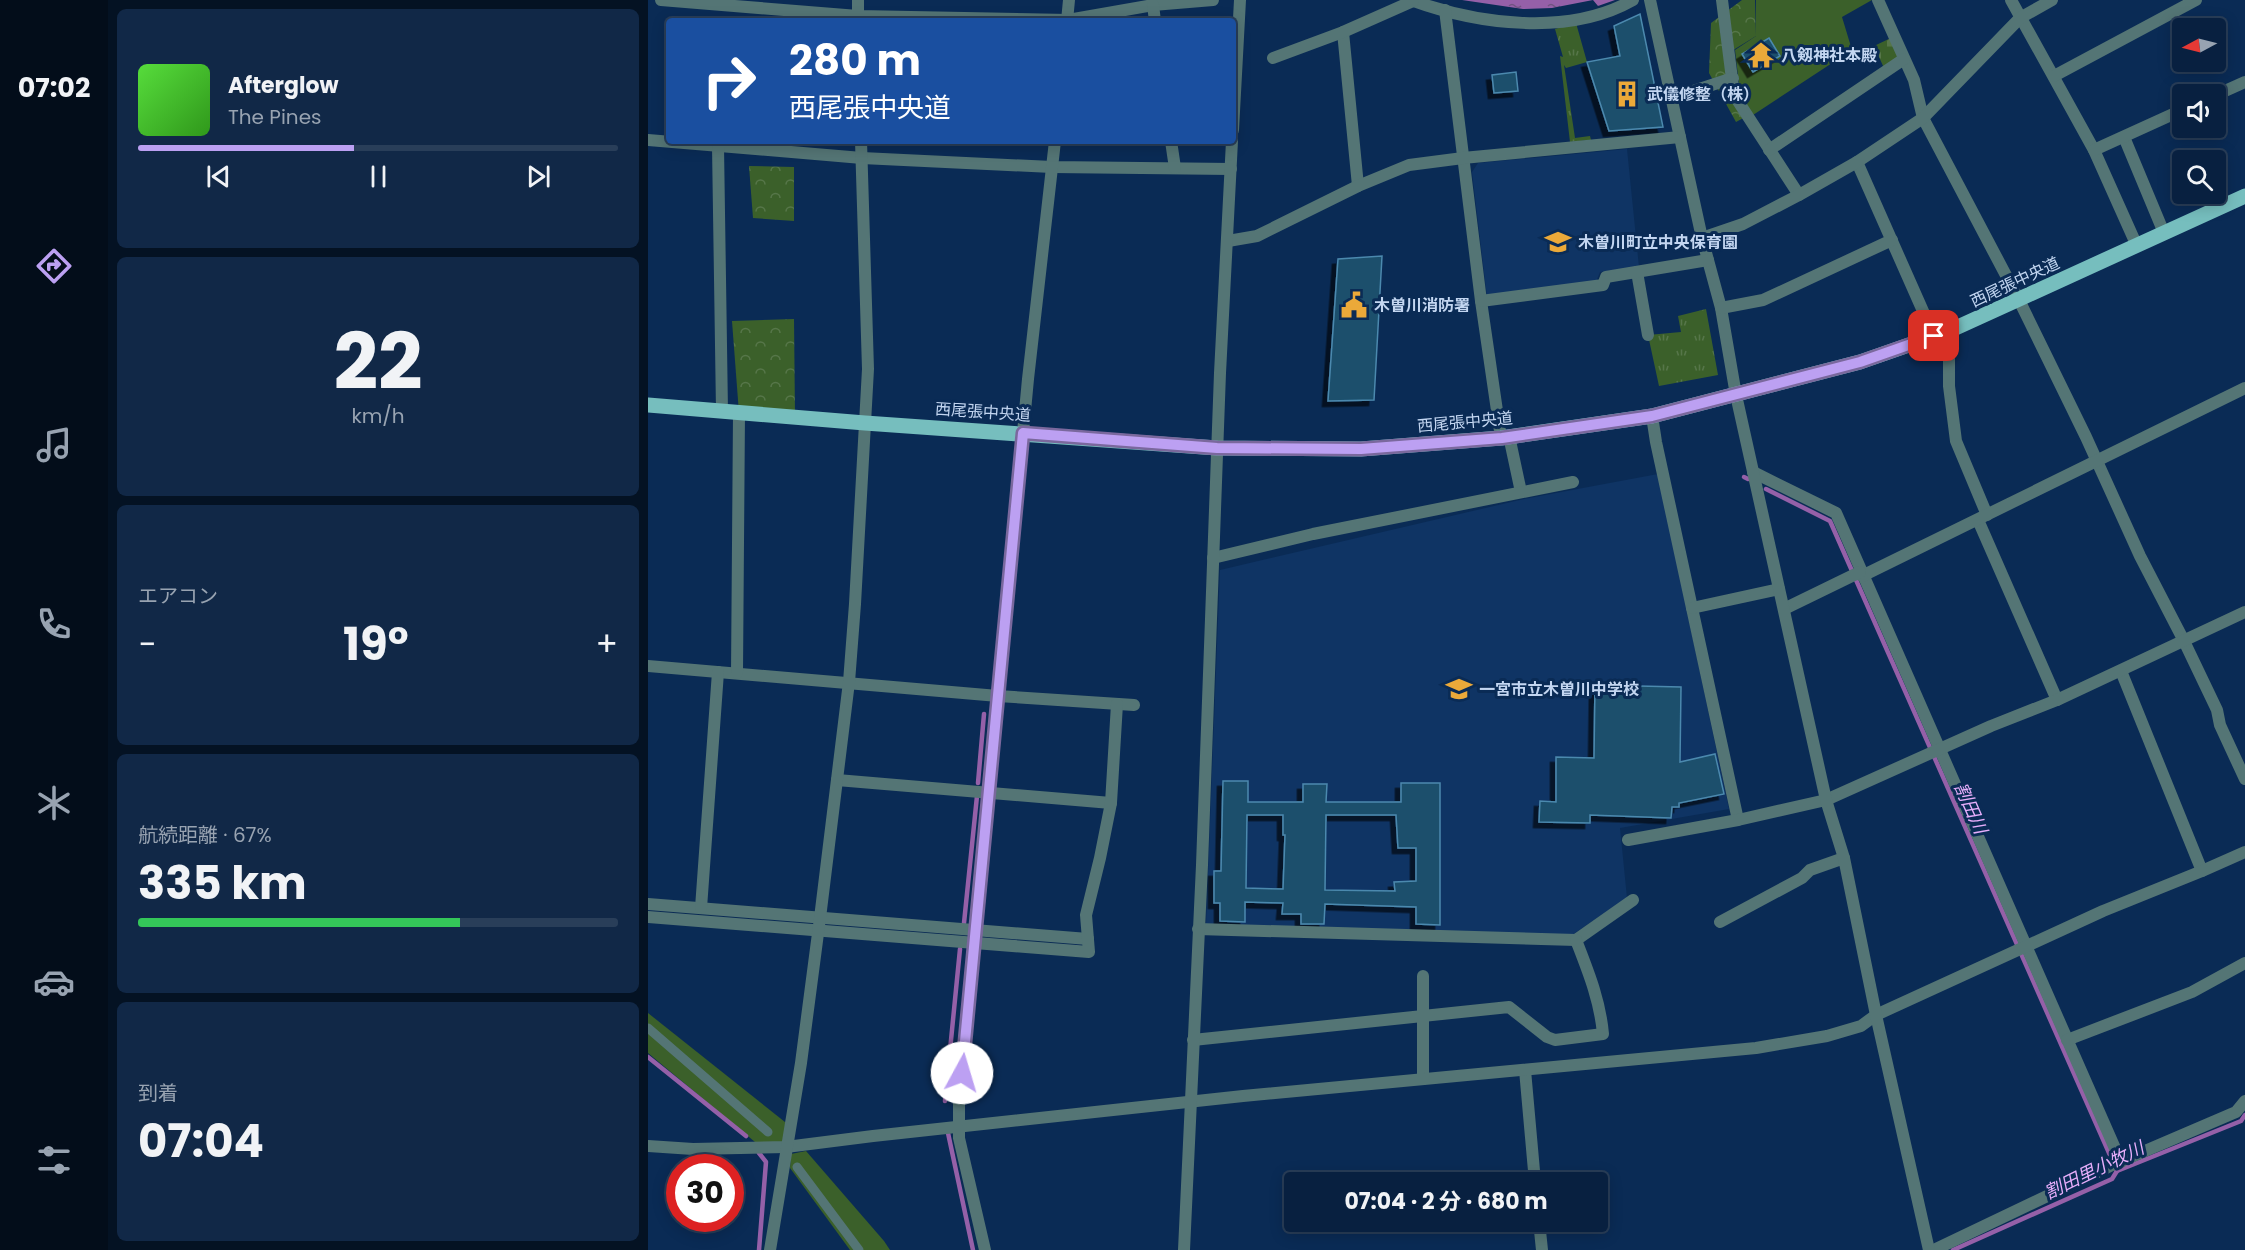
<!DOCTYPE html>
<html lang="ja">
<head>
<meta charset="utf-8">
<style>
	body { margin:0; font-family:Poppins,"Noto Sans JP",sans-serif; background:#112847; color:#f1f3f6; height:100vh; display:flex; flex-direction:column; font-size:22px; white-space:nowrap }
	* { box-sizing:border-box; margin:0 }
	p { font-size:20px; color:#98a3b1 }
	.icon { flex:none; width:33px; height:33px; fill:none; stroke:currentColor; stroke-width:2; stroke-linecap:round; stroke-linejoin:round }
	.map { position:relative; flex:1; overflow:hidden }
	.sheet { display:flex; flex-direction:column; gap:9px; padding:9px; background:#041223; width:540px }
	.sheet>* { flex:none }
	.top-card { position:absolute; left:18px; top:18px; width:570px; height:126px; border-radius:6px; box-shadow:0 3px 15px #0003,0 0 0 2px #293e59; background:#1a4fa0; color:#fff; overflow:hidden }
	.needle { width:39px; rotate:263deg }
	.fabs { position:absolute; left:1524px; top:18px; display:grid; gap:12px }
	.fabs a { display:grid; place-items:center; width:54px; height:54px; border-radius:6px; background:#082040; box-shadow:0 3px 15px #0003,0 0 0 2px #293e59; font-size:30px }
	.speed { position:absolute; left:18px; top:1154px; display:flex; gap:12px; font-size:30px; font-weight:700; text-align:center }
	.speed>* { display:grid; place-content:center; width:78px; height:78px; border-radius:50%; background:#082040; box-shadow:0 3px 15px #0003,0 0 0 2px #293e59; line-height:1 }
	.speed .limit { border:9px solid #d22; background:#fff; color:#111 }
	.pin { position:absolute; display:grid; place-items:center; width:51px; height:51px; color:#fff; margin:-26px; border-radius:12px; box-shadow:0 3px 9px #0006 }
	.me { position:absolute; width:66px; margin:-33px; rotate:6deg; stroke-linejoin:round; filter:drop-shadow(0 0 4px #0008) }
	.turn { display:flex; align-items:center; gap:21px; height:126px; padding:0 24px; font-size:27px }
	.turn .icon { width:78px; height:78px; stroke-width:2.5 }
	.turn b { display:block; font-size:42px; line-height:51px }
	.big { font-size:45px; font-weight:700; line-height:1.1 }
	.sheet .widget { flex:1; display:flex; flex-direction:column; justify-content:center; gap:9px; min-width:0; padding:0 21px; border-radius:9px; background:#112847 }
	.sheet .dial { align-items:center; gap:0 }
	.dial b { font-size:78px; line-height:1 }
	.song { display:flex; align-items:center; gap:18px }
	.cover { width:72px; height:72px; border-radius:9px; background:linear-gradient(135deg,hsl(110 70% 55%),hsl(110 70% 35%)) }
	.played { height:6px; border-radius:3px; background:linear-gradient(90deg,#bca0f2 45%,#293e59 45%) }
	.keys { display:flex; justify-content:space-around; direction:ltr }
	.heat { display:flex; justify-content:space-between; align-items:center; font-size:33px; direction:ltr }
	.charge { height:9px; border-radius:4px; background:linear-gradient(90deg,#34c759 67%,#293e59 0) }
	.trip { position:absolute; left:636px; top:1172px; width:324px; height:60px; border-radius:6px; background:#082040; box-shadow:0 3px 15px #0003,0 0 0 2px #293e59; font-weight:700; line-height:60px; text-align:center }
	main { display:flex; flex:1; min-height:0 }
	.dock { display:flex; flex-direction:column; width:108px; justify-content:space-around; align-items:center; background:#030d1a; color:#98a3b1 }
	.dock .icon { width:42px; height:42px }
	.dock .on { color:#bca0f2 }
	.dock b { font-size:27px; color:#f1f3f6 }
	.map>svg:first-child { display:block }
	.built { fill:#0f3464 }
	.grass { fill:url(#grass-tufts) }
	.forest { fill:url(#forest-crowns) }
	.cemetery { fill:url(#cemetery-stones) }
	.park { fill:#3b602a }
	.water { fill:url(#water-ripples) }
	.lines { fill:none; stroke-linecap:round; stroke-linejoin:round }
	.stream { stroke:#9560a8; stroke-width:4.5 }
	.building { fill:#1b4f6c; stroke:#4c89ae; stroke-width:1.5; fill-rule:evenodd; filter:url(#shadow) }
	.pedestrian { stroke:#547575; stroke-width:9 }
	.minor { stroke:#547575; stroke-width:12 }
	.tertiary { stroke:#547575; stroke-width:12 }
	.primary { stroke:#76bebe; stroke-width:15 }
	.route-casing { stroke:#7a689d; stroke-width:15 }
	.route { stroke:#bca0f2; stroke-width:10 }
	.labels { text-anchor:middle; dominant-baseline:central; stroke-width:6; stroke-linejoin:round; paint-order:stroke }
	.poi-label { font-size:16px; font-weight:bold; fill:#c3d6f1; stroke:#0a2b55; text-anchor:start }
	.street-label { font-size:16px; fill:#c3d6f1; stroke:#0a2b55 }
	.water-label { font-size:18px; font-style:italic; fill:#e6aefb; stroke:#0a2b55 }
</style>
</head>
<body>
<main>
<nav class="dock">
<b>07:02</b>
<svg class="icon on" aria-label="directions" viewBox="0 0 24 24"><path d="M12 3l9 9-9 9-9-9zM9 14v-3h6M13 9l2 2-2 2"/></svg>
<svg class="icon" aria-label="music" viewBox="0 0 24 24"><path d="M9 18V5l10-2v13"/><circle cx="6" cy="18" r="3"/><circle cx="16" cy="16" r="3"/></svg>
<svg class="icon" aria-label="phone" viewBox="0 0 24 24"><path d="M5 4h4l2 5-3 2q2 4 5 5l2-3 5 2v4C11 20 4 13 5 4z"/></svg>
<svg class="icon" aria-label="climate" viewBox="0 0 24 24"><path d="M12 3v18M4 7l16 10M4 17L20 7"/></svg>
<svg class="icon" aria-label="car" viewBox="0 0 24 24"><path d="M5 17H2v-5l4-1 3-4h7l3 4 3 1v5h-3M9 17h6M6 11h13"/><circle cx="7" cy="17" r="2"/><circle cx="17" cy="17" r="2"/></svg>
<svg class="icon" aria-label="filters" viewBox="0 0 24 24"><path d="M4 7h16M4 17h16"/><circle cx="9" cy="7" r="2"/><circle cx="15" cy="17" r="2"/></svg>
</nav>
<section class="sheet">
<div class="widget">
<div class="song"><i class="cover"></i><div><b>Afterglow</b><p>The Pines</p></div></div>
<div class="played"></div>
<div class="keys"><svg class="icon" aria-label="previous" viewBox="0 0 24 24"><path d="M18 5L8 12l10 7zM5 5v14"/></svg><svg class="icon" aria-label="pause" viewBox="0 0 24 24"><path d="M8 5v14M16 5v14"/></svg><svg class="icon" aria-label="next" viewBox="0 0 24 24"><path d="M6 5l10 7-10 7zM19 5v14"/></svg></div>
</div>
<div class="widget dial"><b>22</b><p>km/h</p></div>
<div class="widget"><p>エアコン</p>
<div class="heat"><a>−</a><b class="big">19°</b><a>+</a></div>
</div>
<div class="widget"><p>航続距離 · 67%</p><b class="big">335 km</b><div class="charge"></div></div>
<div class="widget"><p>到着</p><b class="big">07:04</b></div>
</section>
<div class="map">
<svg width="1597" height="1250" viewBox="0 0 1597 1250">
	<defs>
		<pattern id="grass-tufts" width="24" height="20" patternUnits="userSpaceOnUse" patternTransform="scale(1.5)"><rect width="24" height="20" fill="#3b602a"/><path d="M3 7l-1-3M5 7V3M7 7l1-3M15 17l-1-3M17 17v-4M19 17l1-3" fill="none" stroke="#567649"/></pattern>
		<pattern id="forest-crowns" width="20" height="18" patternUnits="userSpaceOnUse" patternTransform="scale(1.5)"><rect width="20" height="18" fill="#3b602a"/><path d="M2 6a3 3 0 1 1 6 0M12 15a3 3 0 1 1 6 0" fill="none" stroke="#567649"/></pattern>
		<pattern id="cemetery-stones" width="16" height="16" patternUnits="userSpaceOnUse" patternTransform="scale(1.5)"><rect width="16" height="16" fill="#3b602a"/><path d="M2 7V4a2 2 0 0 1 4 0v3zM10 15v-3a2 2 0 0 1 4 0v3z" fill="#567649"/></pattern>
		<pattern id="water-ripples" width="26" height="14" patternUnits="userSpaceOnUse" patternTransform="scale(1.5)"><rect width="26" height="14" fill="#9560a8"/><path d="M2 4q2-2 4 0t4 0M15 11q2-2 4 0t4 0" fill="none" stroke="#715382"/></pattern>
		<filter id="shadow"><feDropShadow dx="-5.5" dy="5.5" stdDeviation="0" flood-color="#0009"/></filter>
	</defs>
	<rect width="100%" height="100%" fill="#0a2b55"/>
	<!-- built -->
	<g class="built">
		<path d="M979 149 991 267 952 272 948 282 839 297 824 172 830 163Z"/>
		<path d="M1010 474 1081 809 972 828 979 898 924 935 558 924 572 570 876 499Z"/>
	</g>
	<!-- grass -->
	<g class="grass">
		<path d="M928 23 939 62 918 68 916 65 927 138 942 136 943 140 922 142 912 56 915 57 907 29Z"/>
		<path d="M1058 309 1070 375 1011 386 1000 335 1033 332 1030 316Z"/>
	</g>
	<!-- forest -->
	<g class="forest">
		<path d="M1094 0H1107L1108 36 1082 52 1099 116 1088 122 1061 73 1063 23Z"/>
		<path d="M101 166 146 167V221L105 218Z"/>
		<path d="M146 319 147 417 91 413 84 321Z"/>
	</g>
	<!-- cemetery -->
	<path class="cemetery" d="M1245 37 1256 59 1236 68 1226 46Z"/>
	<!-- park -->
	<g class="park">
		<path d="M1108 0H1224L1194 17 1204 50 1105 115 1092 93 1087 50 1108 36Z"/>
		<path d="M0 1013 142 1126 138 1147H113L0 1053Z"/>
		<path d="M158 1151 236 1241 242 1250H202L142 1168 143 1154Z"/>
	</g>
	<!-- water -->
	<path class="water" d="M814 0H967L950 6 945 0 904 8 875 9Z"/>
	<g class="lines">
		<!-- stream -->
		<g class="stream">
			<path d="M1096 477 1100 479"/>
			<path d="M1118 489 1182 521 1469 1171"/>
			<path d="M330 783 336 714"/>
			<path d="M316 923 329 796"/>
			<path d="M0 1057 98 1136"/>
			<path d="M297 1101 312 949"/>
			<path d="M300 1133 325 1250"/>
			<path d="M111 1250 118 1162 111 1153"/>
			<path d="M1305 1250 1464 1179 1469 1171 1593 1121 1597 1115"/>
		</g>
	</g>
	<!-- building -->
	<g class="building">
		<path d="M992 14 1015 127 961 131 939 62 972 56 966 26Z"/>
		<path d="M1121 38 1132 56 1105 72 1094 54Z"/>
		<path d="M868 72 870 91 846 93 844 75Z"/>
		<path d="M734 256 726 400 680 401 690 259Z"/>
		<path d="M947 685 1033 687 1032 762 1067 754 1076 794 1031 803V807H1024L1023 818 942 815V823L891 822 892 801 908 802V757L946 758Z"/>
		<path d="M575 781H600V802H655V784H679L678 802H753V783H792V925L768 924V907L677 904 676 924H653V914H634L635 903 597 902V922L572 921V903H566V871H573ZM599 815H635V835H637L635 889 598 888ZM678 815H748L750 848H768V881L746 882 747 891 677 890Z"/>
	</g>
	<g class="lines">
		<!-- pedestrian -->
		<g class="pedestrian">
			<path d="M0 1028 120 1132"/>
			<path d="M149 1167 211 1250"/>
		</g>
		<!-- minor -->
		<g class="minor">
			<path d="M13 0 210 16 420 20 505 5 565 0"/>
			<path d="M210 0V21"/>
			<path d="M763 0C829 24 920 37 985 0"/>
			<path d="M1002 0 1054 238 1073 308 1088 395"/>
			<path d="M1074 0 1086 95 1151 195"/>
			<path d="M1230 0 1266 80 1275 118 1371 300 1438 437 1492 556 1536 641 1569 710 1572 725 1597 779"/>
			<path d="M1363 0 1446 150 1489 246"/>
			<path d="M505 5 507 21"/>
			<path d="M797 10 833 301 853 438"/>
			<path d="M419 21 421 0"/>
			<path d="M695 32 710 186"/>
			<path d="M625 58 695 32 765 1"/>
			<path d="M1406 76 1548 0"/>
			<path d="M1568 95 1597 82"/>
			<path d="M1024 98 1085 78"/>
			<path d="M585 130 592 0"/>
			<path d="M1476 137 1516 233"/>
			<path d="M0 140 214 158 404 167 583 169"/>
			<path d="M523 141 527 168"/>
			<path d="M70 146 74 411"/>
			<path d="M1121 150 1256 59"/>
			<path d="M1446 150 1534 110"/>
			<path d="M1209 162 1286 336"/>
			<path d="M1054 238 1095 224 1151 195 1209 162 1275 118 1372 18 1404 0"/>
			<path d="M580 241 609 236 710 186 761 165 815 158 1032 137"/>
			<path d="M989 272 1000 335"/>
			<path d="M833 301 955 285 958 277 1060 260"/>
			<path d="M1073 308 1115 300 1244 240"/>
			<path d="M1301 331V386L1308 441 1339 515"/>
			<path d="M1004 416 1008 442 1090 820"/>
			<path d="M861 436 873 492"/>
			<path d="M1105 472 1188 513 1473 1162"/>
			<path d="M1330 520 1409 700"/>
			<path d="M565 558 665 534 925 482"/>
			<path d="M1214 576 1597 388"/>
			<path d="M1044 608 1131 589"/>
			<path d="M1136 609 1212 572"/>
			<path d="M0 666 350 696 486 705"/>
			<path d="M1473 671 1554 871"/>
			<path d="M89 673 91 413"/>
			<path d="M189 780 463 803"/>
			<path d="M980 840 1090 820 1178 800 1343 726 1409 700 1597 612"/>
			<path d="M0 904 440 939"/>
			<path d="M53 908 70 672"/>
			<path d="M0 917 441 952 438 915 452 858 463 803 469 704"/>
			<path d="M1072 922 1154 878 1162 870 1196 858"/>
			<path d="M550 929 928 940 985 900"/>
			<path d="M545 1040 861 1007 899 1037 907 1040 955 1034C952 1000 940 971 928 940"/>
			<path d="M1419 1040 1544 992 1597 963"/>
			<path d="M877 1070 887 1182"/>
			<path d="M775 1079V976"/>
			<path d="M0 1146 45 1149 138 1147 225 1136 595 1096 1108 1048 1179 1036 1213 1026 1228 1015 1455 911 1554 871 1597 852"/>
			<path d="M891 1221 894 1250"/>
			<path d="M122 1250 153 1063 172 918 201 682 207 604 220 369 213 141"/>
			<path d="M337 1250 311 1138V1095L331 904 380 379 407 141"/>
			<path d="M536 1250 554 865 572 373 584 141"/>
			<path d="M1286 1250 1462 1166 1588 1112 1597 1101"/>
		</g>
		<!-- tertiary -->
		<path class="tertiary" d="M1088 395 1178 800 1196 858 1228 1015 1281 1250"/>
		<!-- primary -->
		<path class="primary" d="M0 405 217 423 569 448 713 449 853 438 1004 416 1212 362 1301 331 1597 196"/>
	</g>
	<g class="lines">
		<!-- route casing -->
		<g class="route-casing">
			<path id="route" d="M314 1073 375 433 569 448 713 449 854 438 1004 416 1212 362 1286 336"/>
		</g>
		<!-- route -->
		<use href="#route" class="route"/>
	</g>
	<!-- icons -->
	<defs>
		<g id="temple-bare" transform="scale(2.07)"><path d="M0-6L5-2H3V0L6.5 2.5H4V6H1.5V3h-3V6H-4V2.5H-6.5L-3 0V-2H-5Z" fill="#eba939" stroke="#0a2b55" stroke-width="2.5" paint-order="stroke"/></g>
		<g id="building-bare" transform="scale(2.07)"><path d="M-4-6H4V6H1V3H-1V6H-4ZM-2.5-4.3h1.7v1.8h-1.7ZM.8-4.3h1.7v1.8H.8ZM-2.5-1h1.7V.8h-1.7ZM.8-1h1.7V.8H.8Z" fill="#eba939" stroke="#0a2b55" stroke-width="2.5" paint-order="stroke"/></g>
		<g id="school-bare" transform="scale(2.07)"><path d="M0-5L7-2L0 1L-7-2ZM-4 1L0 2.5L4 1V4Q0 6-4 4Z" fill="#eba939" stroke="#0a2b55" stroke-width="2.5" paint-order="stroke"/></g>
		<g id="civic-bare" transform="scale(2.07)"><path d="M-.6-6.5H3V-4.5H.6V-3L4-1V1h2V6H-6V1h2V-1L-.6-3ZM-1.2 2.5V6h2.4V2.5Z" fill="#eba939" stroke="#0a2b55" stroke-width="2.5" paint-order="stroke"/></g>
	</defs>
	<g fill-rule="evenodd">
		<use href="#temple-bare" x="1113" y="55"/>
		<use href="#building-bare" x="979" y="94"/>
		<use href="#school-bare" x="910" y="242"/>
		<use href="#civic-bare" x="706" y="305"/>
		<use href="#school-bare" x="811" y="689"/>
	</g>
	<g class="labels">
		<!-- poi labels -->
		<g class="poi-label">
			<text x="1133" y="55">八剱神社本殿</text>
			<text x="999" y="94">武儀修整（株）</text>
			<text x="930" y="242">木曽川町立中央保育園</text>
			<text x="726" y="305">木曽川消防署</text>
			<text x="831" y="689">一宮市立木曽川中学校</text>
		</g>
		<!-- street labels -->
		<g class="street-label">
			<text transform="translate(1367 282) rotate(-25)">西尾張中央道</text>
			<text transform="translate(335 412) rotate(4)">西尾張中央道</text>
			<text transform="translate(817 422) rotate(-5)">西尾張中央道</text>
		</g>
		<!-- water labels -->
		<g class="water-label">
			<text transform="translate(1323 808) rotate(66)">割田川</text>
			<text transform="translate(1446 1170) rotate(-26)">割田里小牧川</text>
		</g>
	</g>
</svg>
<div class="fabs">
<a><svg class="needle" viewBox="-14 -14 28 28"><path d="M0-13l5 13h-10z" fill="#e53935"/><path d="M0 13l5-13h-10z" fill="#98a3b1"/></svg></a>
<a><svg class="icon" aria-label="sound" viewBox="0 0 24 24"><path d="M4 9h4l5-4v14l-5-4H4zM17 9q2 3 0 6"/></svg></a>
<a><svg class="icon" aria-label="search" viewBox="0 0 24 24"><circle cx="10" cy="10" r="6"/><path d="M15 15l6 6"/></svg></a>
</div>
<div class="speed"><div class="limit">30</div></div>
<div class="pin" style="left:1286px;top:336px;background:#d93025"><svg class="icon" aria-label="arrive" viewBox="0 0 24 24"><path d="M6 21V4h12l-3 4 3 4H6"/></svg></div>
<svg class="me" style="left:314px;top:1073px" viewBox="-20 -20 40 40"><circle r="19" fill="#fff"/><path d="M0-13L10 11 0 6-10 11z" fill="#bca0f2"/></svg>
<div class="trip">07:04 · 2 分 · 680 m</div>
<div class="top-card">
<div class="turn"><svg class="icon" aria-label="right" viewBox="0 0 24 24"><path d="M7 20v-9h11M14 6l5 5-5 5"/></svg><div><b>280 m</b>西尾張中央道</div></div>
</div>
</div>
</main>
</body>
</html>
